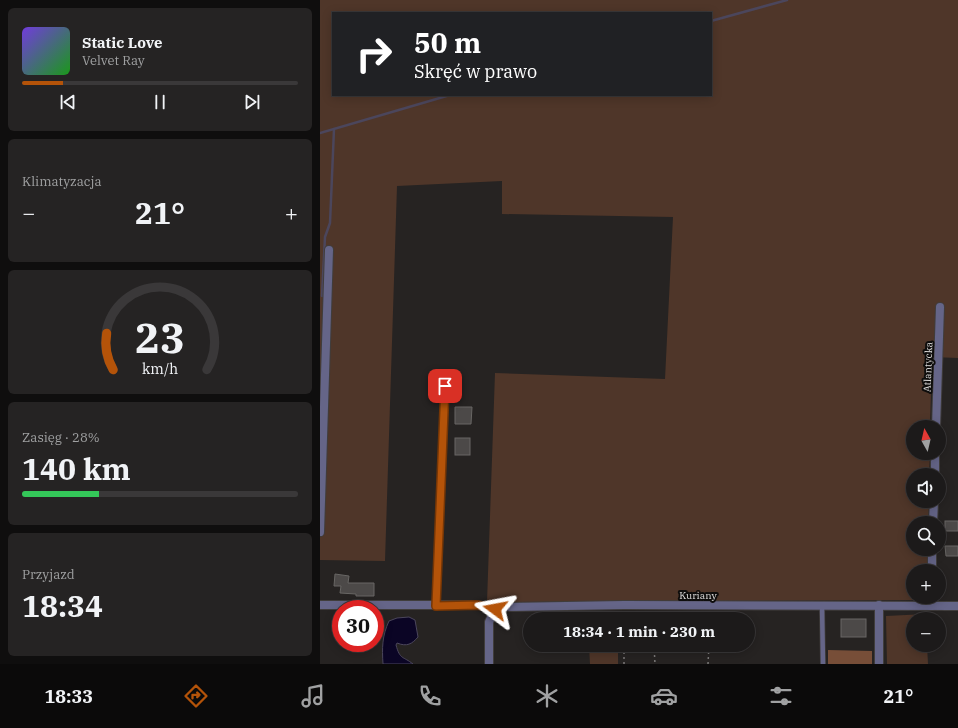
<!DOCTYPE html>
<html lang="pl">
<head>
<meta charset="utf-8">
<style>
	body { margin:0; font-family:"IBM Plex Serif",serif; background:#252323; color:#f1f3f6; height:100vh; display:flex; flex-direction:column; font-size:15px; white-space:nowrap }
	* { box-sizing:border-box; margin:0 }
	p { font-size:13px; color:#a0a1a2 }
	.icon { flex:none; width:22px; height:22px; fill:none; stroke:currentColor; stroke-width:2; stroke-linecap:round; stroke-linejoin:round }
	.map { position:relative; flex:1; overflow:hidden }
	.panel { display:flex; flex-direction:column; gap:8px; padding:8px; background:#0f0e0e; width:320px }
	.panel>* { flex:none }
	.hud { position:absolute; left:12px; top:12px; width:380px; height:84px; border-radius:0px; box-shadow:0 2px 10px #0003,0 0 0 1px #3a3839; background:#202124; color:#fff; overflow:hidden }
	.needle { width:26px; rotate:352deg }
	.fabs { position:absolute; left:586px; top:420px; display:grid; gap:8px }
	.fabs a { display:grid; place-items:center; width:40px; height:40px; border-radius:50%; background:#1c1a1a; box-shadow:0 2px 10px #0003,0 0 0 1px #3a3839; font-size:20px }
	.speed { position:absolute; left:12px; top:600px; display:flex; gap:8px; font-size:20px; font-weight:700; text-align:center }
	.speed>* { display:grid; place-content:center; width:52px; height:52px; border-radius:50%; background:#1c1a1a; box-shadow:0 2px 10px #0003,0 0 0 1px #3a3839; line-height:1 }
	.speed .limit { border:6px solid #d22; background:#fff; color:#111 }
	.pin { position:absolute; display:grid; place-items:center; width:34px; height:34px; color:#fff; margin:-17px; border-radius:8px; box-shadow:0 2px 6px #0006 }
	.me { position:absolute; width:44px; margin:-22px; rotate:283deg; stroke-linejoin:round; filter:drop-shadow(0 0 3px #0008) }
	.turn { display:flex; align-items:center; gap:14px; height:84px; padding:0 16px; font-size:18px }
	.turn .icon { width:52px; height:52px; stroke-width:2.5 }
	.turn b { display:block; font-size:28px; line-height:34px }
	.big { font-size:30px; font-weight:800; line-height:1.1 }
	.panel .widget { flex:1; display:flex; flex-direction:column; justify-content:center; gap:6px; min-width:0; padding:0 14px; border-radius:6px; background:#252323 }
	.panel .dial { align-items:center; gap:0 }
	.dial svg { height:104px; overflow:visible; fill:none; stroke:#3a3839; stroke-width:7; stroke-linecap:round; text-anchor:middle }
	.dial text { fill:#f1f3f6; stroke:none }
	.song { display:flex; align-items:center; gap:12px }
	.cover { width:48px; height:48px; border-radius:6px; background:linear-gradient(135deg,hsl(260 70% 55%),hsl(120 70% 35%)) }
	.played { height:4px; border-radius:2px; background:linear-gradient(90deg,#b45309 15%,#3a3839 15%) }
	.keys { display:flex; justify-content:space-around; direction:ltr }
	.heat { display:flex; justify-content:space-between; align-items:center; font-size:22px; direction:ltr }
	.charge { height:6px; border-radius:3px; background:linear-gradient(90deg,#34c759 28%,#3a3839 0) }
	.trip { position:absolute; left:203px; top:612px; width:232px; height:40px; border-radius:20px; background:#1c1a1a; box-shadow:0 2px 10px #0003,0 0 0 1px #3a3839; font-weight:800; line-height:40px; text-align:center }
	.menu { display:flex; height:64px; justify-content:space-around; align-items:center; background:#0b0a0a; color:#a0a1a2 }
	.menu .icon { width:28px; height:28px }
	.menu .current { color:#b45309 }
	.menu b { font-size:18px; color:#f1f3f6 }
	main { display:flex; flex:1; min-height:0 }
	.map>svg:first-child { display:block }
	.green { fill:#4f3629; fill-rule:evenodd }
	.forest { fill:#774e38 }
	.water { fill:#0b0525; stroke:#4b465c }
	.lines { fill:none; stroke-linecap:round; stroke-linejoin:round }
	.stream { stroke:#4b465c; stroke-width:2.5 }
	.building { fill:#4c4948; stroke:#686664 }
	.service-casing { stroke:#403d3c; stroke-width:6 }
	.minor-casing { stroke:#403d3c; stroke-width:10 }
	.path { stroke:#7c7a79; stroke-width:1.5; stroke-dasharray:2 3; stroke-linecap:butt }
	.service { stroke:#656588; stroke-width:4.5 }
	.minor { stroke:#656588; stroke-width:8 }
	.route-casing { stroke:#753606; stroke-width:10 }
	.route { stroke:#b45309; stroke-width:7 }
	.labels { text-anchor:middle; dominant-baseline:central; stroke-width:4; stroke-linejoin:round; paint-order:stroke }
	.street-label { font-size:10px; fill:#dfdddc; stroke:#0e0d0c }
</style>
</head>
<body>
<main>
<section class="panel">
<div class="widget">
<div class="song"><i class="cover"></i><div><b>Static Love</b><p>Velvet Ray</p></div></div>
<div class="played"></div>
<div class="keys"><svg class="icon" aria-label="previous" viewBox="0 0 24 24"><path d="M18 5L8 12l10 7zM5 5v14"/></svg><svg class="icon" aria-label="pause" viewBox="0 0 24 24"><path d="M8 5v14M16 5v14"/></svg><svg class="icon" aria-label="next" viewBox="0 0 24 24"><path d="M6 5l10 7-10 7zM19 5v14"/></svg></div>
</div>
<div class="widget"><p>Klimatyzacja</p>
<div class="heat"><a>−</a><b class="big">21°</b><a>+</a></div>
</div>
<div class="widget dial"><svg viewBox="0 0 100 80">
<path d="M14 69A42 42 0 1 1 86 69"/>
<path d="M14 69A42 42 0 0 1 9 41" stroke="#b45309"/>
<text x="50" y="56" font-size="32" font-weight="700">23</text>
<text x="50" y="72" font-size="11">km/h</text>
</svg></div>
<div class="widget"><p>Zasięg · 28%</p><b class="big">140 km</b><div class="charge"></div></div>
<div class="widget"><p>Przyjazd</p><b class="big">18:34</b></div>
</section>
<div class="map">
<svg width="638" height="664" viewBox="0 0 638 664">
	<rect width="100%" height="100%" fill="#262322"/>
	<!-- green -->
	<g class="green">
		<path d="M0 0H638V358L612 357 610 427H593V453H610L609 475H593V501H609L608 523H593V549H608L607 571H593V597H607V600L167 602 175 373 345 379 353 217 182 214V181L77 186 65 561 0 560ZM13 13H391V95H13Z"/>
		<path d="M298 611V619H269V612Z"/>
		<path d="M606 614V619H593V645H607L608 664H567L566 616Z"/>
		<path d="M269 645H298V664H270Z"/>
	</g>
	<!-- forest -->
	<path class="forest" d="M508 650 552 651V664H508Z"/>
	<!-- water -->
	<path class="water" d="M89 617 95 620 98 637C92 644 87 647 77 643L76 645C80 660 83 656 93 664H63C62 648 62 636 69 621L77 618Z"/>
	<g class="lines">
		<!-- stream -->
		<g class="stream">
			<path d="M391 21 467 0"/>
			<path d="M0 133 130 95"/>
			<path d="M2 296 5 237 10 223 14 129"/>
		</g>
	</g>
	<!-- building -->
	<g class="building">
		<path d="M135 407H152L151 424H135Z"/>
		<rect x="135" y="438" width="15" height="17"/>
		<rect x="625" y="521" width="13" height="10"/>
		<path d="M625 546H638V556H626Z"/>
		<path d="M15 574 29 576 28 583H54V596H36V594L20 593 21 586H14Z"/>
		<rect x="521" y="619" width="25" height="18"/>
	</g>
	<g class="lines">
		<!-- service casing -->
		<g class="service-casing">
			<g id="service">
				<path d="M502 605 503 664"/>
				<path d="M116 606 125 386"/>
			</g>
		</g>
		<!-- minor casing -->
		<g class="minor-casing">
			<g id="minor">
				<path d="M616 427 620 307"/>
				<path d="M615 475V453"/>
				<path d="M613 523 614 501"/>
				<path d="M0 532 9 250"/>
				<path d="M612 571V549"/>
				<path d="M0 605H158L175 609"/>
				<path d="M559 605V664"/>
				<path d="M611 606V597"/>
				<path d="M169 664V622L175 609 182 607 304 605 638 606"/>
			</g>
		</g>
		<!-- path -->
		<g class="path">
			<path d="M334 613V619"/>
			<path d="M304 619V613"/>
			<path d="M389 619V613"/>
			<path d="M334 645 335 664"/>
			<path d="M304 664V645"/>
			<path d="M388 664 389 645"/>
		</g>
		<!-- service -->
		<use href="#service" class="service"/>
		<!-- minor -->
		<use href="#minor" class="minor"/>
	</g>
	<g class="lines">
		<!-- route casing -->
		<g class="route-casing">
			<path id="route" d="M125 386 116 606 158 605 175 609"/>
		</g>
		<!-- route -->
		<use href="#route" class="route"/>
	</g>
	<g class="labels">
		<!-- street labels -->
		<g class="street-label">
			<text transform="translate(608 367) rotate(-88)">Atlantycka</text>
			<text x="378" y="595">Kuriany</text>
		</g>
	</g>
</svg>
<div class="fabs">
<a><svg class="needle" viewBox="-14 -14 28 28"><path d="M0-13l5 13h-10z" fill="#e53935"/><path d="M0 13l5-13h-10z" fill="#a0a1a2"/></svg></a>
<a><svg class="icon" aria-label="sound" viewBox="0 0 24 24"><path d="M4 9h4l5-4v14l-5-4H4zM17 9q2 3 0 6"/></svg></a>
<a><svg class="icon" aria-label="search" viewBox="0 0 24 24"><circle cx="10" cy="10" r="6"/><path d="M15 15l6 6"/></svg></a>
<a>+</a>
<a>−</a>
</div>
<div class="speed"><div class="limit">30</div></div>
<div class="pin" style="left:125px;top:386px;background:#d93025"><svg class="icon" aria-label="arrive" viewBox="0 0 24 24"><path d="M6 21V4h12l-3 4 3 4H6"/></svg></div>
<svg class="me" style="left:175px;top:609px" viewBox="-20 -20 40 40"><path d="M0-17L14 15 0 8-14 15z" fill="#b45309" stroke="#fff" stroke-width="4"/></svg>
<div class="trip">18:34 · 1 min · 230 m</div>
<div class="hud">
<div class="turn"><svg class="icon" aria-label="right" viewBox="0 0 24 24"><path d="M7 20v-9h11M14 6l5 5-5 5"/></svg><div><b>50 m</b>Skręć w prawo</div></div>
</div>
</div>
</main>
<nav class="menu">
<b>18:33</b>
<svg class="icon current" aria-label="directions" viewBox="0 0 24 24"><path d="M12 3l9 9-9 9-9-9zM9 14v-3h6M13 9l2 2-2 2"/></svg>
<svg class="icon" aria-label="music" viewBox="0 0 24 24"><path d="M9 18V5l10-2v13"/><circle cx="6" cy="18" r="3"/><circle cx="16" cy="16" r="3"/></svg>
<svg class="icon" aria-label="phone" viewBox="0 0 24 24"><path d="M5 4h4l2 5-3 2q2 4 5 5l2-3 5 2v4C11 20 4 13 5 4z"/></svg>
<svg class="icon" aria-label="climate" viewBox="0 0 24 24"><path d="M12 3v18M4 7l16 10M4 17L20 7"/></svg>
<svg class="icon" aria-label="car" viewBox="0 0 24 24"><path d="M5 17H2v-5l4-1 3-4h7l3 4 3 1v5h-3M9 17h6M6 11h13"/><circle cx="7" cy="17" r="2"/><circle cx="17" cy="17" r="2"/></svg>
<svg class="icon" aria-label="filters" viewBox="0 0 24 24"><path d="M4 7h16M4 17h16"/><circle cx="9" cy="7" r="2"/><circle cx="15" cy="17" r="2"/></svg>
<b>21°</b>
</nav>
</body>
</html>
